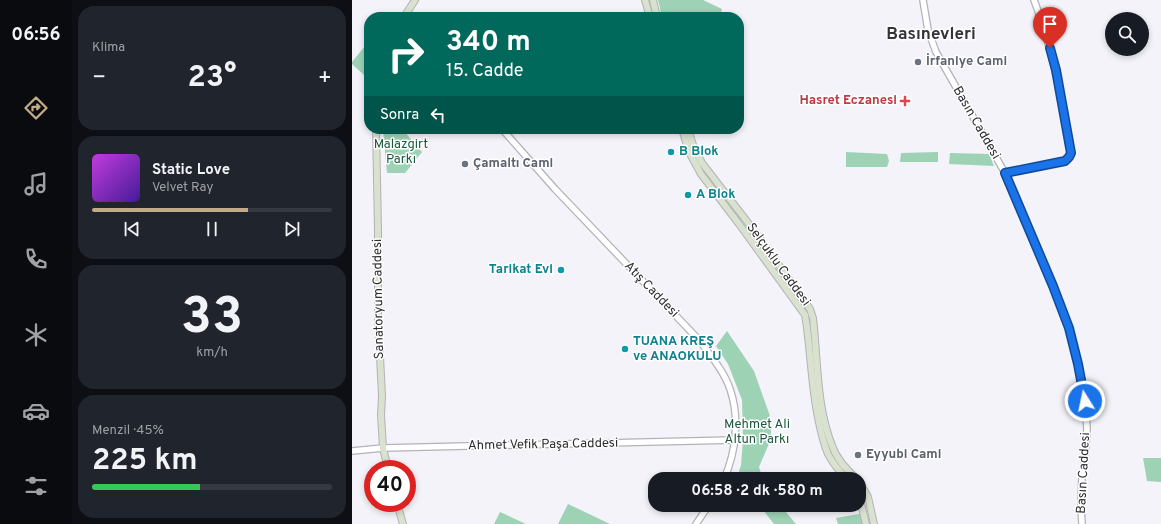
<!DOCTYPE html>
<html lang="tr">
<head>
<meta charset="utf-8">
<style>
	body { margin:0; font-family:Overpass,sans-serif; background:#20242c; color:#f1f3f6; height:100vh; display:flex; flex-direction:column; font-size:15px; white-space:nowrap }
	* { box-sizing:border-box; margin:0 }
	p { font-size:13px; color:#9ea1a6 }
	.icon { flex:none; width:22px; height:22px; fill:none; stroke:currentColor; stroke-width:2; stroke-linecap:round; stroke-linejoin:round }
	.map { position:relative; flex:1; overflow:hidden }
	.sheet { display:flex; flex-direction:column; gap:6px; padding:6px; background:#0d0f14; width:280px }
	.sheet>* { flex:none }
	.hud { position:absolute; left:12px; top:12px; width:380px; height:122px; border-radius:16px; box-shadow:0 2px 6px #0003; background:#00695c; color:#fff; overflow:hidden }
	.fabs { position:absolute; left:753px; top:12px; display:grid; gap:8px }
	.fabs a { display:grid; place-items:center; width:44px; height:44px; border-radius:50%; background:#171b24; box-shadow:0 2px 6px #0003; font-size:20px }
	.speed { position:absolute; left:12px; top:460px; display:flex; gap:8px; font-size:20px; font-weight:700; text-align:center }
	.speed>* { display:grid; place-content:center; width:52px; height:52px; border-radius:50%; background:#171b24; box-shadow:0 2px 6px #0003; line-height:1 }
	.speed .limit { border:6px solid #d22; background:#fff; color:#111 }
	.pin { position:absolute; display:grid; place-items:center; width:34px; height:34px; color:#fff; margin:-41px -17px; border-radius:50% 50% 50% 0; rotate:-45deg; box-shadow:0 0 4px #0007 }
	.pin .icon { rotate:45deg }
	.me { position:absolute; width:44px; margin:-22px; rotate:350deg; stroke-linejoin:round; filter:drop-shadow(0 0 3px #0008) }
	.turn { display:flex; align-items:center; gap:14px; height:84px; padding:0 16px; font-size:18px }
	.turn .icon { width:52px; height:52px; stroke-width:2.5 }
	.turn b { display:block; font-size:28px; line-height:34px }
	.then { display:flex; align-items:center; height:38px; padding:0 16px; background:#0003; gap:8px; font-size:15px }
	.big { font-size:30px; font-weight:700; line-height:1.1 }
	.sheet .card { flex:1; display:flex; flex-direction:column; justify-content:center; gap:6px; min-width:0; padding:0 14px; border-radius:16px; background:#20242c }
	.sheet .dial { align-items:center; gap:0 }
	.dial b { font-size:52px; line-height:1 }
	.song { display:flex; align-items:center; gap:12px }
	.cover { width:48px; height:48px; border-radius:6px; background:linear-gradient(135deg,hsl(290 70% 55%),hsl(260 70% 35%)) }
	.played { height:4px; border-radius:2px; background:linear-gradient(90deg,#c1aa87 65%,#363941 65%) }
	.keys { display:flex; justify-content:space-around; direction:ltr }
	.heat { display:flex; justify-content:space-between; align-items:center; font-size:22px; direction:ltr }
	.charge { height:6px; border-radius:3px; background:linear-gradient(90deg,#34c759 45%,#363941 0) }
	.trip { position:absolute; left:296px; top:472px; width:218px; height:40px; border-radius:16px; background:#171b24; box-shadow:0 2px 6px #0003; font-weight:700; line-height:40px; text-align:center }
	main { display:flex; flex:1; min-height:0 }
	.menu { display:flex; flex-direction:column; width:72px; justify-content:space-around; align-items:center; background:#090b0e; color:#9ea1a6 }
	.menu .icon { width:28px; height:28px }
	.menu .on { color:#c1aa87 }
	.menu b { font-size:18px; color:#f1f3f6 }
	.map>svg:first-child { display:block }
	.green { fill:#9ed2b5 }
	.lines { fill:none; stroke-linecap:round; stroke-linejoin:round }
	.tertiary-casing { stroke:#b4b2b9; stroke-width:8 }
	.secondary-casing { stroke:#b4b2b9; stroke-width:8 }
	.tertiary { stroke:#fff; stroke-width:5.5 }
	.secondary { stroke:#d8e2ce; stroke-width:6 }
	.route-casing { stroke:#114b97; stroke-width:10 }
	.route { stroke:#1a73e8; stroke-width:7 }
	.worship-dot { fill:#6b7280; stroke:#fff; stroke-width:1.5 }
	.health-dot { fill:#e0444e; stroke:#fff; stroke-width:1.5 }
	.culture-dot { fill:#0f9aa8; stroke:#fff; stroke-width:1.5 }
	.labels { text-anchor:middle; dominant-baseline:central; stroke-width:3; stroke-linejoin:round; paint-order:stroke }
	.worship-label { font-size:13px; font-weight:bold; fill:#5b616d; stroke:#fff; text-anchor:start }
	.health-label { font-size:13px; font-weight:bold; fill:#be3a42; stroke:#fff; text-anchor:end }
	.street-label { font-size:13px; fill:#2d2c2f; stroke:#fff }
	.park-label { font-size:13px; fill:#1b573c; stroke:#fff }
	.culture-label { font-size:13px; font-weight:bold; fill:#0d838f; stroke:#fff; text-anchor:start }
	.district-label { font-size:17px; font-weight:bold; fill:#343338; stroke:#fff }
</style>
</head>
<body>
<main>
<nav class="menu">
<b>06:56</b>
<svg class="icon on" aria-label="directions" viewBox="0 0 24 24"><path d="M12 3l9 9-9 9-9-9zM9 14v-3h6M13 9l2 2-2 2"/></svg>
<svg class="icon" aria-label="music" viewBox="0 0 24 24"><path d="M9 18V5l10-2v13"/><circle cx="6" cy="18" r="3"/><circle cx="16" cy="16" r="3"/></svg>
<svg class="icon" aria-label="phone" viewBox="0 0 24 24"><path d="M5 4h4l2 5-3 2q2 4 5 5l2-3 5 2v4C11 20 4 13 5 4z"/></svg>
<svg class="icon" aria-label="climate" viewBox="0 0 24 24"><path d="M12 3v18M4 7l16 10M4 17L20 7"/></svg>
<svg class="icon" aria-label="car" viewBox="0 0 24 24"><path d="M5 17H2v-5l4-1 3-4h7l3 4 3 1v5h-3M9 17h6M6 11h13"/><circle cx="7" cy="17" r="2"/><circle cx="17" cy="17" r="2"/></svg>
<svg class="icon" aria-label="filters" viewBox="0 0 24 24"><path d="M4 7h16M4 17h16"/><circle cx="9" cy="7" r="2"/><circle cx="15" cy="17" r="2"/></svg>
</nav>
<section class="sheet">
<div class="card"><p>Klima</p>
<div class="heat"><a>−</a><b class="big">23°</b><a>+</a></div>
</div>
<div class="card">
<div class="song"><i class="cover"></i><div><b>Static Love</b><p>Velvet Ray</p></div></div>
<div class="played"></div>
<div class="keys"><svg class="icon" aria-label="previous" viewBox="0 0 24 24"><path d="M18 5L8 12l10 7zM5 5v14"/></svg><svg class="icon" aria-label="pause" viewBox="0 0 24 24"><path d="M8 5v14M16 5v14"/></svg><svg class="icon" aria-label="next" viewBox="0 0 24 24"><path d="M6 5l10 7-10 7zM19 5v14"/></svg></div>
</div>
<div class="card dial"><b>33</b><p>km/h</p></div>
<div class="card"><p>Menzil · 45%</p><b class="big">225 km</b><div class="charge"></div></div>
</section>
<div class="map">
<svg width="809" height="524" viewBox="0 0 809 524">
	<rect width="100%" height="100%" fill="#f4f3f9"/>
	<!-- green -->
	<g class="green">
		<path d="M306 0H351L370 9 368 17 330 16 329 17H310Z"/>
		<path d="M17 41V70L12 75 0 64V62Z"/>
		<path d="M31 129H50L70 152 53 173H35Z"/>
		<path d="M494 152 535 154 537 161 535 167H494Z"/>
		<path d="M586 152V162H548L549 153Z"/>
		<path d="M598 153 637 154 642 166 597 164Z"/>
		<path d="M375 331 402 371 419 419V439L407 467 411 479H386L385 478 389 465 391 440 390 400 376 364 364 346Z"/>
		<path d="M791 458H809V482L795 481Z"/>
		<path d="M216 504 258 524H206Z"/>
		<path d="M407 505H428L444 524H422Z"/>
		<path d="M148 512 174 524H142Z"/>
		<path d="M512 513 513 524H486L484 518Z"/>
	</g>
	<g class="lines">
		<!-- tertiary casing -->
		<g class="tertiary-casing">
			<g id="tertiary">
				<path d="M571 0 576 30 584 52 653 173 701 286 717 329 726 364 733 401 735 429 733 459 730 476 729 506 730 524"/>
				<path d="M150 129 203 189 347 340C358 355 372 371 378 389 388 418 384 452 372 479"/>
				<path d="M653 173 713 161 717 157 719 153C710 101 701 49 682 0"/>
				<path d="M0 451 31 448 383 440"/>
				<path d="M344 524 357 505"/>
			</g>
		</g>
		<!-- secondary casing -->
		<g class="secondary-casing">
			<g id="secondary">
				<path d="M293 0 298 17"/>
				<path d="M301 0 305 17"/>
				<path d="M52 17 63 0"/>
				<path d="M24 129 26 229V317L30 396 29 415 31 448 36 469"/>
				<path d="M330 129 337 152 349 174 387 224 453 315 455 328C460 368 461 410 474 449 477 460 487 470 494 479"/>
				<path d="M336 129 342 148 350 163 407 237 458 309 461 318C466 361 464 407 481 448 486 461 495 470 505 479"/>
				<path d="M507 481 516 497 522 524"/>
				<path d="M507 500 509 504 514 524"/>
				<path d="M45 503 51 524"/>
			</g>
		</g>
		<!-- tertiary -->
		<use href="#tertiary" class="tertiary"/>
		<!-- secondary -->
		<use href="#secondary" class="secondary"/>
	</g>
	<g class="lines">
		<!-- route casing -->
		<g class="route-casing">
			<path id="route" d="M698 48 704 70 719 153 717 157 713 161 653 173 701 286 717 328 726 364 733 401"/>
		</g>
		<!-- route -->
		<use href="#route" class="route"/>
	</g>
	<!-- markers -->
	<g class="worship-dot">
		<circle cx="566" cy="62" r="4"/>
		<circle cx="113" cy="164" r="4"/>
		<circle cx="506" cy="455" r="4"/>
	</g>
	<path class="health-dot" d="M551 95h4v4h4v4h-4v4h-4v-4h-4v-4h4z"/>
	<g class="culture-dot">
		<circle cx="319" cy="152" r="4"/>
		<circle cx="336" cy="195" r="4"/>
		<circle cx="209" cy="270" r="4"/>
		<circle cx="273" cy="349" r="4"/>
	</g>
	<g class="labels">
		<!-- worship labels -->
		<g class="worship-label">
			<text x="574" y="62">İrfaniye Cami</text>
			<text x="121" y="164">Çamaltı Cami</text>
			<text x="514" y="455">Eyyubi Cami</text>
		</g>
		<!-- health labels -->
		<g class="health-label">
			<text x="545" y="101">Hasret Eczanesi</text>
		</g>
		<!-- street labels -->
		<g class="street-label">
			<text transform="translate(624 123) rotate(60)">Basın Caddesi</text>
			<text transform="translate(426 265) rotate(54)">Selçuklu Caddesi</text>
			<text transform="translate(299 290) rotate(46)">Atış Caddesi</text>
			<text transform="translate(27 299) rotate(-91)">Sanatoryum Caddesi</text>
			<text transform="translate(191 445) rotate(-1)">Ahmet Vefik Paşa Caddesi</text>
			<text transform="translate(732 473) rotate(-87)">Basın Caddesi</text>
		</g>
		<!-- park labels -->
		<g class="park-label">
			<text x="49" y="145">Malazgirt<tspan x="49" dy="15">Parkı</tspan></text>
			<text x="405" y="425">Mehmet Ali<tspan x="405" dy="15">Altun Parkı</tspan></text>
		</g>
		<!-- culture labels -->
		<g class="culture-label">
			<text x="327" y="152">B Blok</text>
			<text x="344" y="195">A Blok</text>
			<text x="201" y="270" text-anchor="end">Tarikat Evi</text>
			<text x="281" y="342">TUANA KREŞ<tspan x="281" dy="15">ve ANAOKULU</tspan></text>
		</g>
		<!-- district labels -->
		<g class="district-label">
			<text x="579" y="35">Basınevleri</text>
		</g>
	</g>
</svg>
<div class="fabs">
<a><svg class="icon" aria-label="search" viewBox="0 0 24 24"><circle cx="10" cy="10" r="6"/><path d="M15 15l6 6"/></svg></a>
</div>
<div class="speed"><div class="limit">40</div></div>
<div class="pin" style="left:698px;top:48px;background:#d93025"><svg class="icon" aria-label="arrive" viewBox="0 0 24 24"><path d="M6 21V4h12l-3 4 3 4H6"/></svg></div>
<svg class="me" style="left:733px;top:401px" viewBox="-20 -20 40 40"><circle r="17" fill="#1a73e8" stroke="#fff" stroke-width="3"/><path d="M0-11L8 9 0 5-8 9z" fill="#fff"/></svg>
<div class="trip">06:58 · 2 dk · 580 m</div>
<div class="hud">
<div class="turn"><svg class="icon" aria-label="right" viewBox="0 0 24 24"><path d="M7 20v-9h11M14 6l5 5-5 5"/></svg><div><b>340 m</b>15. Cadde</div></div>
<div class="then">Sonra<svg class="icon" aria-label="left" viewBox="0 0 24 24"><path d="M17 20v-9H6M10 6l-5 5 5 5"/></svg></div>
</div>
</div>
</main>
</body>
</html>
